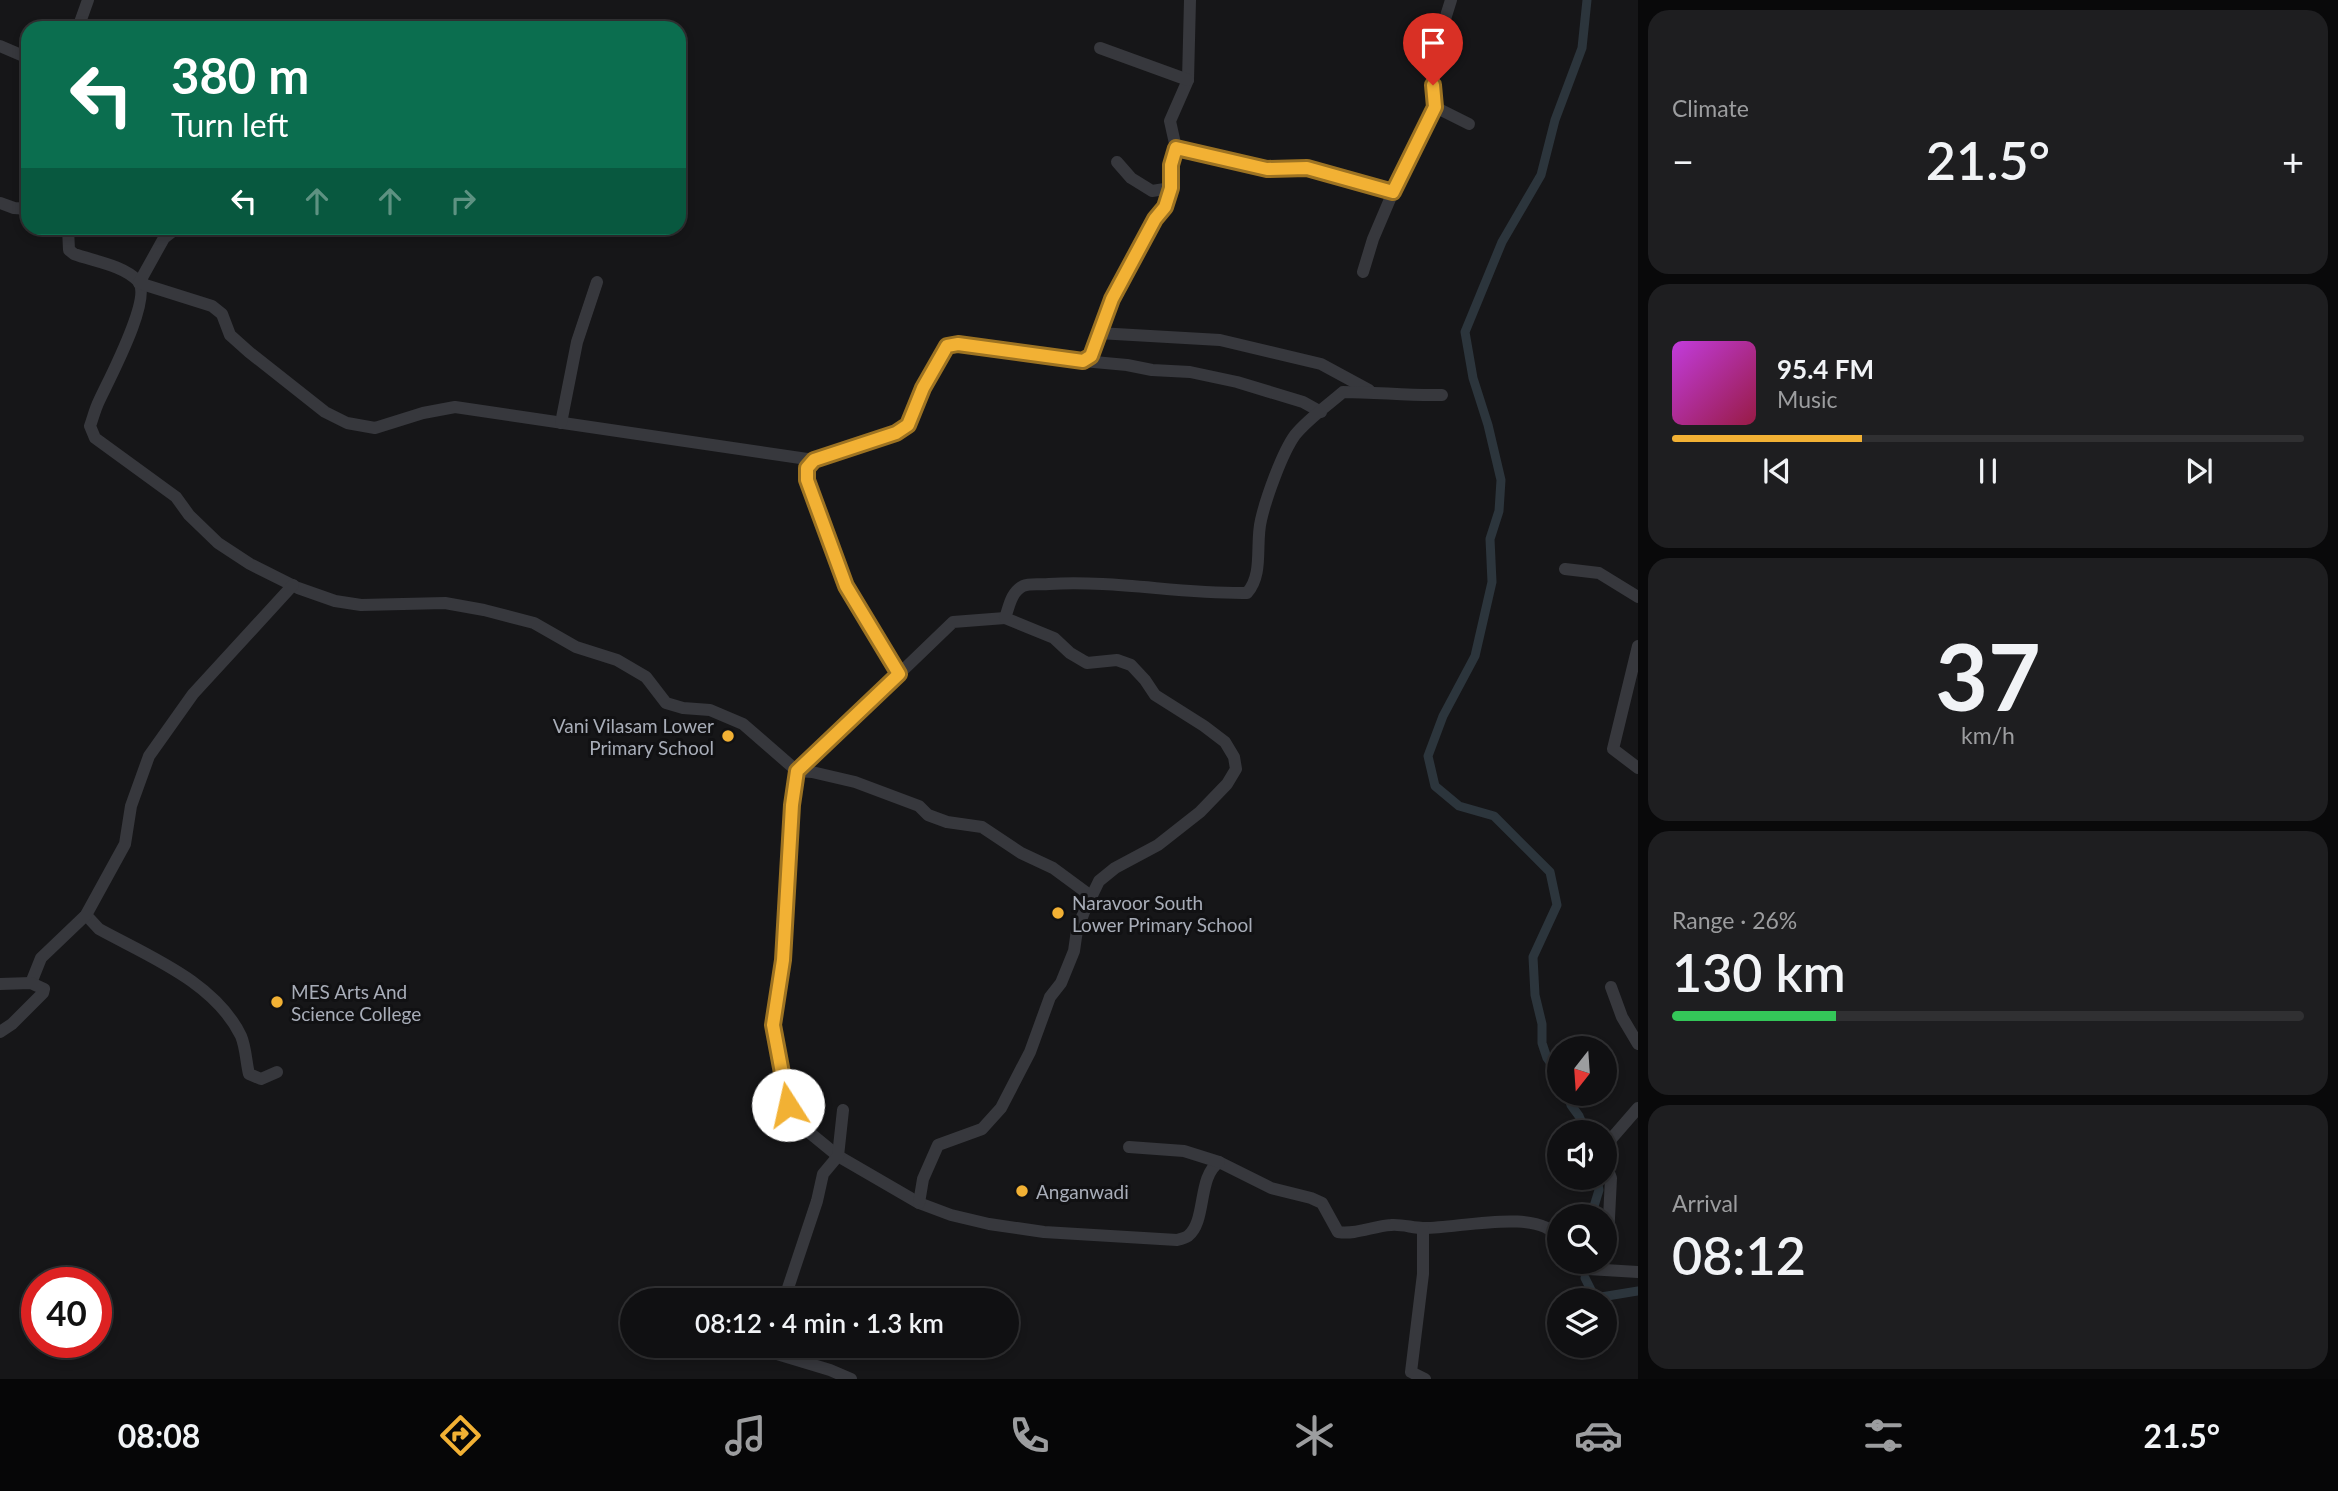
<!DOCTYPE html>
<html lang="en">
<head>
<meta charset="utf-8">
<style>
	body { margin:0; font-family:Lato,sans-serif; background:#1e1e20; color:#f1f3f6; height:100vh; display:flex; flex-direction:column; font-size:26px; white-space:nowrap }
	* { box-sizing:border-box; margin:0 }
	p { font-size:23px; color:#9c9d9f }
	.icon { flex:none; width:38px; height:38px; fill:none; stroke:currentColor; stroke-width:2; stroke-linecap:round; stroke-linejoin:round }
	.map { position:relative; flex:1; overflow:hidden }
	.drawer { display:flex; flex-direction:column; gap:10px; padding:10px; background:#09090a; width:700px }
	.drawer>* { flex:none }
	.banner { position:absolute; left:21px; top:21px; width:665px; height:214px; border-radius:21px; box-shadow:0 4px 10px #0003,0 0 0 2px #303032; background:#0b6e4f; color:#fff; overflow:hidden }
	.needle { width:46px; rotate:197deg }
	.fabs { position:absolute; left:1547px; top:1036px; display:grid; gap:14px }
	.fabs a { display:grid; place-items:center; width:70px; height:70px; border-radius:50%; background:#101012; box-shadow:0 4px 10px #0003,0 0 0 2px #303032; font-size:35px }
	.speed { position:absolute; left:21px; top:1267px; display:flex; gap:14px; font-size:35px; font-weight:700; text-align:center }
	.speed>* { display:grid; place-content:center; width:91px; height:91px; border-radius:50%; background:#101012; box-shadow:0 4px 10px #0003,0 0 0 2px #303032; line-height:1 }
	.speed .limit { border:10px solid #d22; background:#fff; color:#111 }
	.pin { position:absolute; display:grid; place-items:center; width:60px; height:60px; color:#fff; margin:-72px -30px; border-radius:50% 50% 50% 0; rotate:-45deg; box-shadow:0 0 7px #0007 }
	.pin .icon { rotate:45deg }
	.me { position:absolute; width:77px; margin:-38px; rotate:350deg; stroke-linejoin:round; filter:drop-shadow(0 0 5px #0008) }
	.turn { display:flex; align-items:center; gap:24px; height:147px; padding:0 35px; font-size:32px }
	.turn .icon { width:91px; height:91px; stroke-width:2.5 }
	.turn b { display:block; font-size:49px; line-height:60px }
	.lanes { display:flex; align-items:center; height:66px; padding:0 35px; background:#0003; justify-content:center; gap:35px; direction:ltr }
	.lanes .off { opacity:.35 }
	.big { font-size:52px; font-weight:600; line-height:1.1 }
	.drawer .card { flex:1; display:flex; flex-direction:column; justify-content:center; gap:10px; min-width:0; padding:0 24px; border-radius:21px; background:#1e1e20 }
	.drawer .dial { align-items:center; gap:0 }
	.dial b { font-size:91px; line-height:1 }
	.song { display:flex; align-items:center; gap:21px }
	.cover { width:84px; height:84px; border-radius:10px; background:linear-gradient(135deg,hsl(290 70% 55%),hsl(340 70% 35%)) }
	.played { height:7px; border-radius:4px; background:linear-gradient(90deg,#f2b134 30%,#303032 30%) }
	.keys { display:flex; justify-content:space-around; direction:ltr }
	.heat { display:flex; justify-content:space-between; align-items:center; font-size:38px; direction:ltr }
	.charge { height:10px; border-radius:5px; background:linear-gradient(90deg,#34c759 26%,#303032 0) }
	.trip { position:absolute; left:620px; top:1288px; width:399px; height:70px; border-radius:35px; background:#101012; box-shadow:0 4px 10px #0003,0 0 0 2px #303032; font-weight:600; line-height:70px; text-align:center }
	.menu { display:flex; height:112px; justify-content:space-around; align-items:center; background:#060607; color:#9c9d9f }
	.menu .icon { width:49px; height:49px }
	.menu .current { color:#f2b134 }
	.menu b { font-size:32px; color:#f1f3f6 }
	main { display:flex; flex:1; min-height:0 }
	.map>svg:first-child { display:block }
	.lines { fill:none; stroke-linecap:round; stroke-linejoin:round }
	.canal { stroke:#2c353c; stroke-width:9 }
	.minor { stroke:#37383d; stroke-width:12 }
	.route-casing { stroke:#9d7322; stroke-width:18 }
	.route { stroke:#f2b134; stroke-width:12 }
	.poi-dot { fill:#f2b134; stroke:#111113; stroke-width:2.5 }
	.labels { text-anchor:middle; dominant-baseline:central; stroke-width:6; stroke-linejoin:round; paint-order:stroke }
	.poi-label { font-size:19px; fill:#a8adb8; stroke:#111113; text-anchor:start }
</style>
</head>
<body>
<main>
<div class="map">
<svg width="1638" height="1379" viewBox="0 0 1638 1379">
	<rect width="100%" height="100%" fill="#161618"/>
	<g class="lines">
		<!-- canal -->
		<g class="canal">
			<path d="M1559 1075 1547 1058 1542 1043V1024L1535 995 1533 957 1557 905 1550 872 1494 816 1459 806 1435 786 1428 756 1443 716 1475 656 1492 582 1490 539 1499 511 1501 480 1488 425 1473 378 1465 332 1502 242 1541 175 1555 120 1582 48 1587 0"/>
			<path d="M1568 1094 1571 1105 1579 1116 1586 1132"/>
			<path d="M1591 1216 1599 1190 1597 1178"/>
			<path d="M1585 1278 1595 1298 1638 1291"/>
		</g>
		<!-- minor -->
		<g class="minor">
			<path d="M1190 0 1188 80 1170 121 1176 148 1171 165V188L1165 207 1155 219 1112 299 1091 356 1083 361 958 344 947 346 923 388 908 425 896 433 814 460 807 468V480L846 586 899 674 797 771 792 805 783 960 773 1025 788 1105 805 1129 838 1156 919 1203 951 1215 989 1224 1044 1232 1177 1240C1181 1239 1185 1238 1188 1236 1207 1221 1197 1177 1219 1162L1271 1188 1311 1198 1322 1203 1338 1232C1356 1235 1373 1226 1391 1225 1402 1224 1413 1228 1423 1228 1457 1229 1537 1207 1559 1238"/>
			<path d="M78 28 88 0"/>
			<path d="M0 46 28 58"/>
			<path d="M1100 48 1188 80"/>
			<path d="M1435 107 1469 124"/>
			<path d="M1176 148 1267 168H1307L1393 192"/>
			<path d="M1117 162 1131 178 1152 191 1171 188"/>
			<path d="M0 203 14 208 28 209"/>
			<path d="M68 228 69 250 74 254C93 261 123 265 138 281 153 298 108 381 99 401 95 409 93 418 90 426L95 438 176 497 189 515 218 543 250 564 298 588 335 601 361 605 445 603 484 610 534 623 576 647 617 660 646 677 666 703 683 708 710 710 743 724 797 771 812 772 855 782 919 806 928 815 947 822 982 827 1021 853 1053 868 1091 896"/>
			<path d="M177 228 164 238 139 283 212 306 222 314 230 335 249 352 325 412 347 423 375 428 423 413 455 407 814 460"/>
			<path d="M1363 272 1373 239 1393 192 1435 107 1431 64 1451 0"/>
			<path d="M1098 333 1220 340 1321 364 1369 390"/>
			<path d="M1083 361 1127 365 1152 370 1190 372 1237 382 1303 402 1321 412"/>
			<path d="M561 423 577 342 597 282"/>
			<path d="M1565 569 1599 573 1638 597"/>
			<path d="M1638 646 1613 749 1638 768"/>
			<path d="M899 674 953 622 1005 618"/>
			<path d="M86 915 99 929C148 956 215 982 241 1036 246 1048 246 1062 249 1074L261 1079 277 1072"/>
			<path d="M31 983 41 958 86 915 125 844 131 806 149 756 193 694 293 585"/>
			<path d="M0 984 31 983 44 989 43 993 12 1024 0 1032"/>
			<path d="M1611 987 1622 1017 1638 1044"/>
			<path d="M1605 1146 1638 1108"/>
			<path d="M1129 1147 1184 1151 1219 1162"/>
			<path d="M1605 1162 1611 1178 1608 1238 1605 1253"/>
			<path d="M919 1203 923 1179 938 1145 982 1129 1001 1108 1030 1052 1050 997 1061 983 1074 951 1077 930 1084 912 1099 881 1115 868 1158 845 1200 812 1227 784 1236 769 1234 757 1225 742 1204 726 1155 695 1145 680 1131 665 1117 660 1087 663 1070 653 1054 638 1005 618C1009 607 1011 592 1023 586 1030 583 1040 585 1049 584 1115 580 1180 594 1247 593 1264 574 1255 544 1261 520 1266 498 1282 453 1295 435 1308 419 1328 405 1343 392 1377 392 1409 396 1442 395"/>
			<path d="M1423 1228V1274L1411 1372 1425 1379"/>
			<path d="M1572 1262 1588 1269 1638 1272"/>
			<path d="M784 1300 817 1201 823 1174 838 1156 843 1110"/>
			<path d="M768 1346 767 1351 830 1370 851 1379"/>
		</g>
	</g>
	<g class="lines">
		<!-- route casing -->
		<g class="route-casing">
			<path id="route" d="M788 1105 773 1025 783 960 792 805 797 771 899 674 846 586 807 480V468L814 460 896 433 908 425 923 388 947 346 958 344 1083 361 1091 356 1112 299 1155 219 1165 207 1171 188V165L1176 148 1267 169 1307 168 1393 192 1435 107 1433 85"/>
		</g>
		<!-- route -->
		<use href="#route" class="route"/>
	</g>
	<!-- markers -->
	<g class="poi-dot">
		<circle cx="728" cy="736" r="7"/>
		<circle cx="1058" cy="913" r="7"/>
		<circle cx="277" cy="1002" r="7"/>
		<circle cx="1022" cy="1191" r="7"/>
	</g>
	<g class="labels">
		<!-- poi labels -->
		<g class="poi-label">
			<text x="714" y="725" text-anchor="end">Vani Vilasam Lower<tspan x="714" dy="22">Primary School</tspan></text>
			<text x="1072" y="902">Naravoor South<tspan x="1072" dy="22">Lower Primary School</tspan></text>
			<text x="291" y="991">MES Arts And<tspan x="291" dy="22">Science College</tspan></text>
			<text x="1036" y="1191">Anganwadi</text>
		</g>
	</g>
</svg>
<div class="fabs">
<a><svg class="needle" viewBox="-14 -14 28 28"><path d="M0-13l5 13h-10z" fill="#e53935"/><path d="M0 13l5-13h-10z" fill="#9c9d9f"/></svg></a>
<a><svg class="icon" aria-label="sound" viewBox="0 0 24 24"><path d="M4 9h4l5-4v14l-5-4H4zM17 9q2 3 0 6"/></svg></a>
<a><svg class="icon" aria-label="search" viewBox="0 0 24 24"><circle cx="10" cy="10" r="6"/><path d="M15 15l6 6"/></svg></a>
<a><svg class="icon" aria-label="layers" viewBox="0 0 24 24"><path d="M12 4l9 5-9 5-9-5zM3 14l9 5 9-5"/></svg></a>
</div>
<div class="speed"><div class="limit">40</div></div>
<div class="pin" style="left:1433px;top:85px;background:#d93025"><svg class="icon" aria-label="arrive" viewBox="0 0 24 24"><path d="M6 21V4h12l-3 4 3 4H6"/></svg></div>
<svg class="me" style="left:788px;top:1105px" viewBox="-20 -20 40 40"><circle r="19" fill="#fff"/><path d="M0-13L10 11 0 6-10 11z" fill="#f2b134"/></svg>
<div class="trip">08:12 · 4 min · 1.3 km</div>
<div class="banner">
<div class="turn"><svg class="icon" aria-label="left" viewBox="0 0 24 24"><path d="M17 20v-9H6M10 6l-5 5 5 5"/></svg><div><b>380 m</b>Turn left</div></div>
<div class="lanes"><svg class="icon" aria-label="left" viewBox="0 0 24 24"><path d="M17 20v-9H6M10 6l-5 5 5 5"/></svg><svg class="icon off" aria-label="ahead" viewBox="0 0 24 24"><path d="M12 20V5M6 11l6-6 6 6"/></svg><svg class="icon off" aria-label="ahead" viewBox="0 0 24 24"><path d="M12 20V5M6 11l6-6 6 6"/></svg><svg class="icon off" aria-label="right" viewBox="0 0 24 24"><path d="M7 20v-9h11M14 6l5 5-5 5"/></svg></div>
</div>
</div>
<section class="drawer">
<div class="card"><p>Climate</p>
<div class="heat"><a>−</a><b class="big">21.5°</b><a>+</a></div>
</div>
<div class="card">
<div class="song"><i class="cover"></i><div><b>95.4 FM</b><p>Music</p></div></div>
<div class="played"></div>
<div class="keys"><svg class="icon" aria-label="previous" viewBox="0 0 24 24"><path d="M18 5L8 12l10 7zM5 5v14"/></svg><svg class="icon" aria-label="pause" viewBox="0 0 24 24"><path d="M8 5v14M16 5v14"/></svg><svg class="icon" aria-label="next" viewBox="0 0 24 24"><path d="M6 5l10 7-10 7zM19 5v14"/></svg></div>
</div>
<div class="card dial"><b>37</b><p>km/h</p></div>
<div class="card"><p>Range · 26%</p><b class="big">130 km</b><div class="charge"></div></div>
<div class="card"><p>Arrival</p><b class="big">08:12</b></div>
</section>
</main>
<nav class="menu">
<b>08:08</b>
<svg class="icon current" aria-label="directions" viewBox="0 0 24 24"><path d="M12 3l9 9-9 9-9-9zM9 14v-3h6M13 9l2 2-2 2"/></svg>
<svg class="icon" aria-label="music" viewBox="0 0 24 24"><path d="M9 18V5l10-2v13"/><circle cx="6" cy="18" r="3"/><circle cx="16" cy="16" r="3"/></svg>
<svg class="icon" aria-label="phone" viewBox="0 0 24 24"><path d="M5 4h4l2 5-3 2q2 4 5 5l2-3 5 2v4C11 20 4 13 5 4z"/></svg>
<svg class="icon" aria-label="climate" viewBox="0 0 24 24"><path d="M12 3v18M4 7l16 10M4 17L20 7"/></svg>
<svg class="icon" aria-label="car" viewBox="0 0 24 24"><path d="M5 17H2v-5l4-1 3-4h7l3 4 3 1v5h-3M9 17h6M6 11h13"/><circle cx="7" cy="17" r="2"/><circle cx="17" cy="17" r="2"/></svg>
<svg class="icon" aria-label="filters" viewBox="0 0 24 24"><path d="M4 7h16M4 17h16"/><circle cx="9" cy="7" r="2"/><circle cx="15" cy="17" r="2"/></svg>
<b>21.5°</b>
</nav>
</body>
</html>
